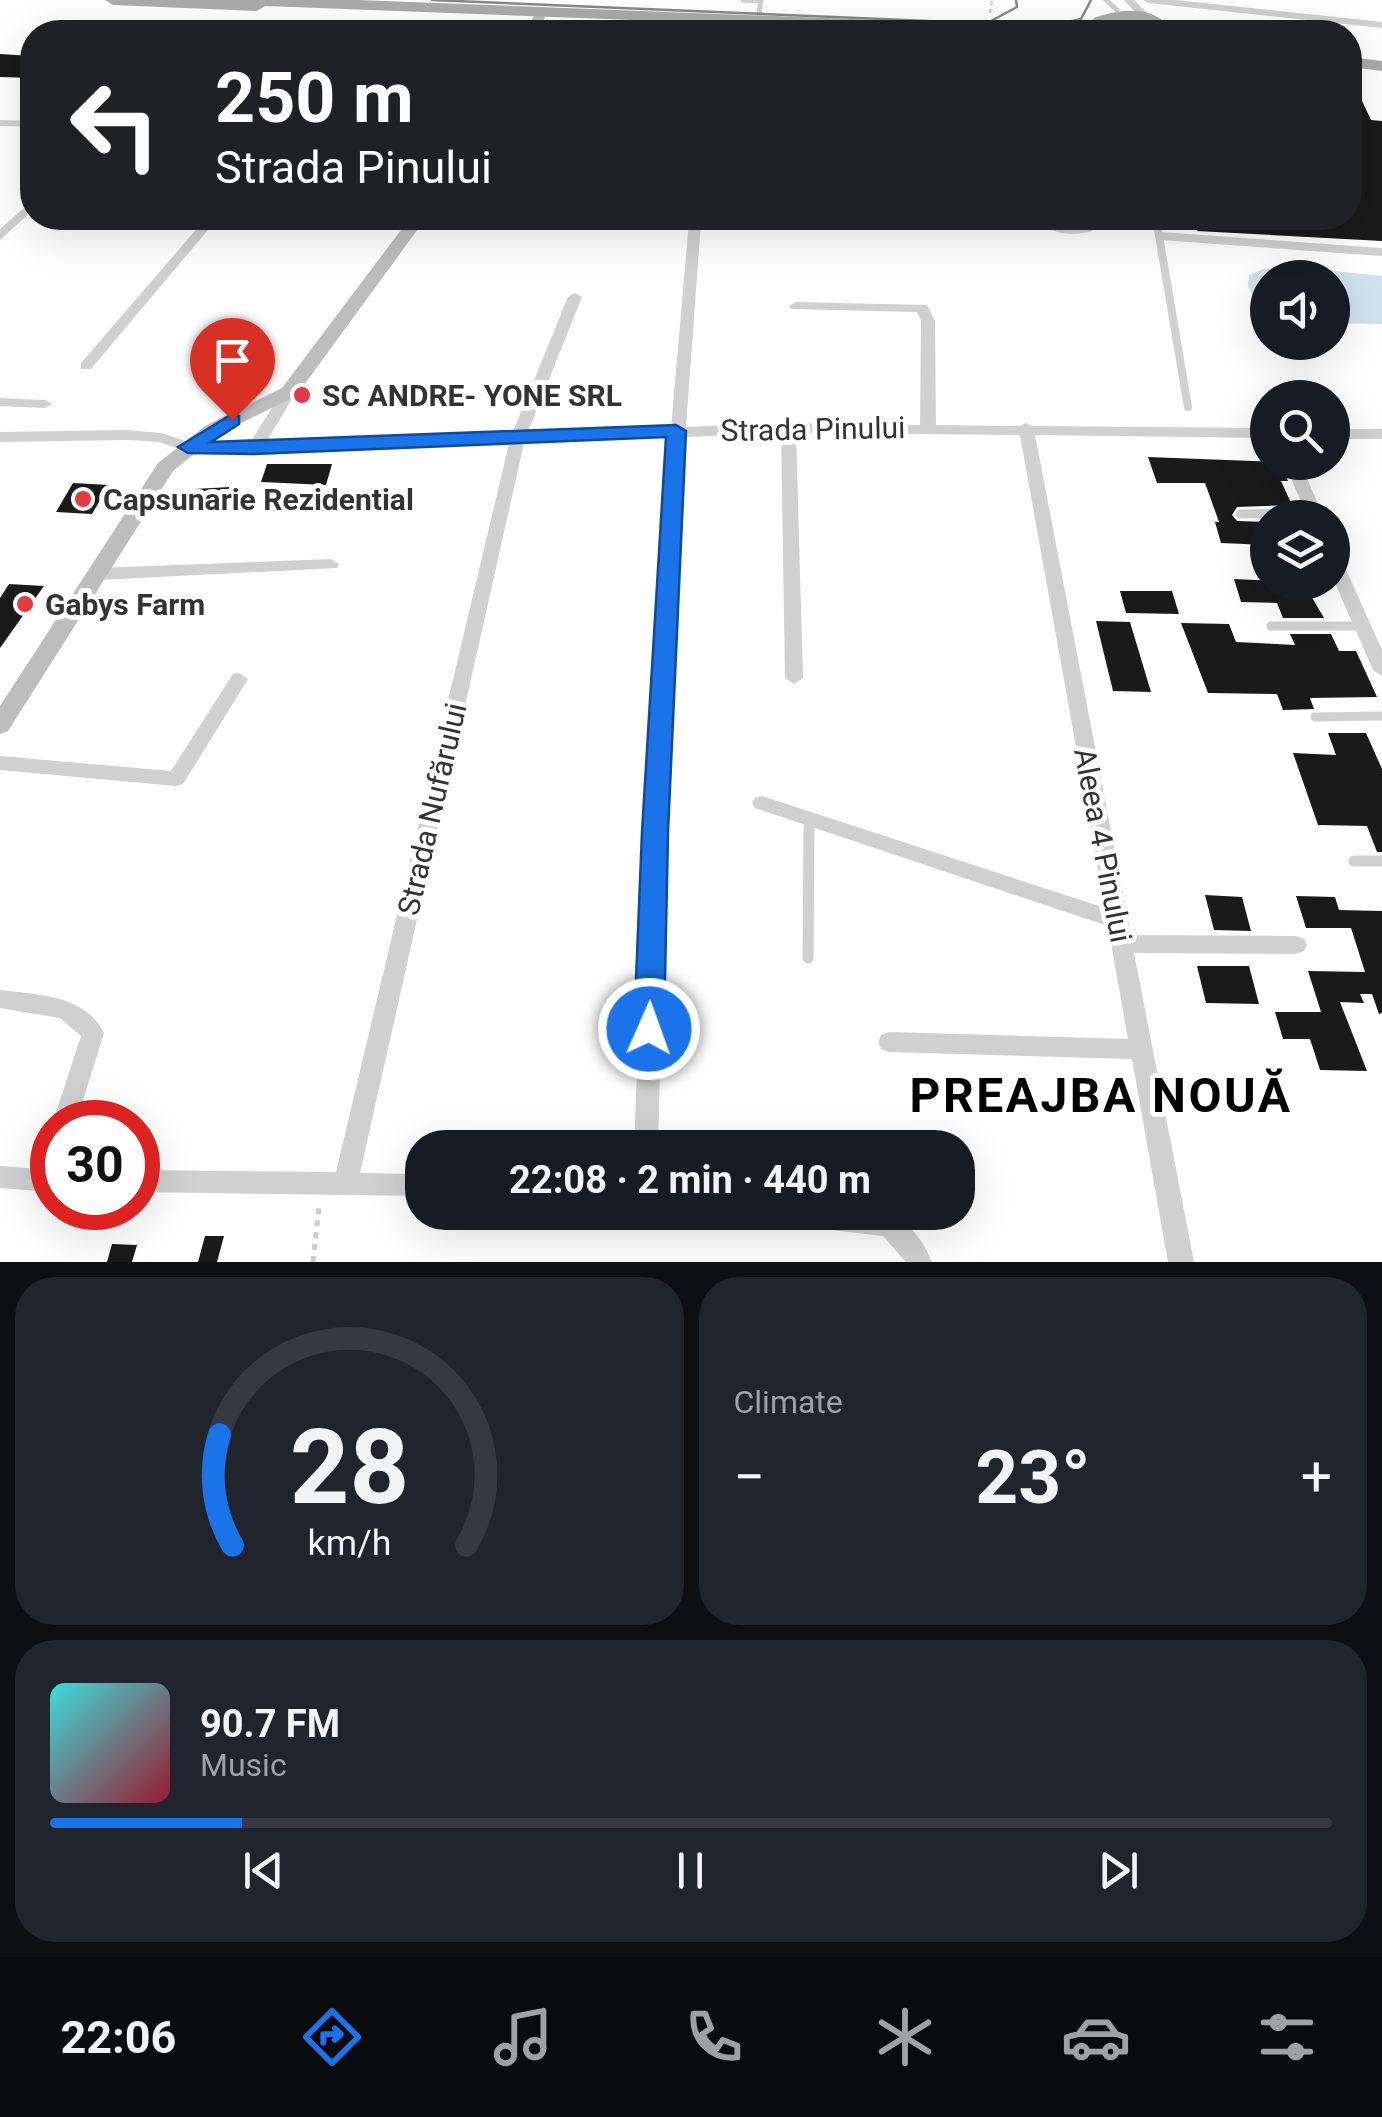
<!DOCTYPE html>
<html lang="en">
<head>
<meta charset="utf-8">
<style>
	body { margin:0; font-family:Roboto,sans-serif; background:#20242c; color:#f1f3f6; height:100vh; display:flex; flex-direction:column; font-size:38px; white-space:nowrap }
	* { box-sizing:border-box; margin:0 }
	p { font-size:32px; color:#9ea1a6 }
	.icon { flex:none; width:55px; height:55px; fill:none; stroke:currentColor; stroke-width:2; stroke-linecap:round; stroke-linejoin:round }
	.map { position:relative; height:1262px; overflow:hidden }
	.panel { display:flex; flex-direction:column; gap:15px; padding:15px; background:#0d0f14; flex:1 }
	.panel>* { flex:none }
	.guide { position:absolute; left:20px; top:20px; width:1342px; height:210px; border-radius:40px; box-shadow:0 10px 40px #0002; background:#202124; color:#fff; overflow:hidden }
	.buttons { position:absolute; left:1250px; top:260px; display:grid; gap:20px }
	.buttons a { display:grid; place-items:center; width:100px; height:100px; border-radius:50%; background:#171b24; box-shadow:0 10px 40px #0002; font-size:50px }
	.speed { position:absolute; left:30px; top:1100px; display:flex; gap:20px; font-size:50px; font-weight:700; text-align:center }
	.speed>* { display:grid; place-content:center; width:130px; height:130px; border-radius:50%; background:#171b24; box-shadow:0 10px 40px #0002; line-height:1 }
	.speed .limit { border:15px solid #d22; background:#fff; color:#111 }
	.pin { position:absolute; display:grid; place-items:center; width:85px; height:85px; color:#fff; margin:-102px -42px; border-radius:50% 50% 50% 0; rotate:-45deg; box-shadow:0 0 10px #0007 }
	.pin .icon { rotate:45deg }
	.me { position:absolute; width:110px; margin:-55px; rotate:2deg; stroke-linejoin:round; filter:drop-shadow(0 0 8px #0008) }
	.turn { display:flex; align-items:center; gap:35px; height:210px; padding:0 30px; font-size:45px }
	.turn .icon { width:130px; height:130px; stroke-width:2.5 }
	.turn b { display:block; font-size:70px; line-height:85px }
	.big { font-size:75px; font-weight:700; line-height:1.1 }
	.panel .card { flex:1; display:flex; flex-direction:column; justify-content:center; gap:15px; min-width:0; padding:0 35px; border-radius:40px; background:#20242c }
	.panel .dial { align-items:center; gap:0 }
	.dial svg { height:260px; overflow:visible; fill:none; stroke:#363941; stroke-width:7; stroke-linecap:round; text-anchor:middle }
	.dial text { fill:#f1f3f6; stroke:none }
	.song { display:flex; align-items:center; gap:30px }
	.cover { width:120px; height:120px; border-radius:15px; background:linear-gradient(135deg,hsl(180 70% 55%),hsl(350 70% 35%)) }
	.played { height:10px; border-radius:5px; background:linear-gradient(90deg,#1a73e8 15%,#363941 15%) }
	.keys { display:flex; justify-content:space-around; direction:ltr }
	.heat { display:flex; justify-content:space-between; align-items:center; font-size:55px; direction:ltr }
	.panel .tiles { flex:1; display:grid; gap:15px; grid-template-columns:1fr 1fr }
	.card:last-child { grid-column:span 2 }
	.trip { position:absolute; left:405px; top:1130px; width:570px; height:100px; border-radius:40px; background:#171b24; box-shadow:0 10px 40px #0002; font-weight:700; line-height:100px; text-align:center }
	.tab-bar { display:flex; height:160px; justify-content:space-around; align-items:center; background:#090b0e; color:#9ea1a6 }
	.tab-bar .icon { width:70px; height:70px }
	.tab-bar .active { color:#1a73e8 }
	.tab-bar b { font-size:45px; color:#f1f3f6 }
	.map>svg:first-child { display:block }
	.water { fill:#cfe2ee }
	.building { fill:#1a1a1a }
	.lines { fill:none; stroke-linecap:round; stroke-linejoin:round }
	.path-far1 { stroke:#cdcdcd; stroke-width:2.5; stroke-dasharray:4 4; stroke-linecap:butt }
	.path { stroke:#cdcdcd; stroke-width:5; stroke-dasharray:6 6; stroke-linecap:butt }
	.lane-far3 { stroke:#d0d0d0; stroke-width:5 }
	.lane-far2 { stroke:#d0d0d0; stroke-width:8 }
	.lane-far1 { stroke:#d0d0d0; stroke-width:9 }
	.lane { stroke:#d0d0d0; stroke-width:11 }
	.street { fill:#d0d0d0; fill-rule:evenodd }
	.secondary { fill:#bdbdbd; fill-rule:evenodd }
	.primary { fill:#ababab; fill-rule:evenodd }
	.tram { stroke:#888; stroke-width:2.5 }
	.route { fill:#1a73e8; stroke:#114b97; stroke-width:2.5 }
	.poi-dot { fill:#e63946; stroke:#fff; stroke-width:4 }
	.labels { text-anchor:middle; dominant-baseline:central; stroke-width:10; stroke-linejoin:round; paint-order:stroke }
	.poi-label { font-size:30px; font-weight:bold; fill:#333; stroke:#fff; text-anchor:start }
	.street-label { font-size:30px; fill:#333; stroke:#fff }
	.near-district-label { font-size:48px; font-weight:bold; letter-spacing:2.5px; fill:#000; stroke:#fff }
</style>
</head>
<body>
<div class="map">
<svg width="1382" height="1262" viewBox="0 0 1382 1262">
	<rect width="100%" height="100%" fill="#fff"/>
	<!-- water -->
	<path class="water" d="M1296 267 1382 276V324L1333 323 1332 278H1268L1267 311 1259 308 1248 286 1249 275 1263 269Z"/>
	<!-- building -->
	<g class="building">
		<path d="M0 54 32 56V78L0 77Z"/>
		<path d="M1350 75 1371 120 1382 121V241L1197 231V218H1350Z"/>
		<path d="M1148 457 1280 462 1288 481H1281L1292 505 1237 507 1232 515 1237 521 1268 522V545L1221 543 1215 522H1219L1205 483H1157Z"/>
		<path d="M267 464H332L326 485 261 482Z"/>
		<path d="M73 483 109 485 92 514 56 512Z"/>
		<path d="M230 487 226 504 190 506 194 489Z"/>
		<path d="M1234 579 1303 582 1324 618H1283L1277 603 1241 602Z"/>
		<path d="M9 584 44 586 0 648V598Z"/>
		<path d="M1120 591H1172L1179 614 1126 613Z"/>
		<path d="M1096 621 1130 622 1151 692 1113 691Z"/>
		<path d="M1181 623 1229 624 1236 642 1295 645 1290 634H1331L1339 651H1356L1377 697 1310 698 1314 709 1283 710 1277 694 1208 693Z"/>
		<path d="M1328 733H1366L1382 769V852H1377L1367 826 1318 825 1293 753 1336 755Z"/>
		<path d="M1205 895 1242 897 1251 931 1214 930Z"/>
		<path d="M1296 896 1335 897 1339 910 1382 911V1013L1379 1014 1372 994H1360L1364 1003 1340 1002 1367 1071 1320 1070 1310 1039H1283L1275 1012H1321L1308 971 1365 972 1351 928H1306Z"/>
		<path d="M1197 966H1249L1259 1004 1206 1003Z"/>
		<path d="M205 1236H224L217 1262H198Z"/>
		<path d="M112 1244 137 1245 132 1262H107Z"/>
	</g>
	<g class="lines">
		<!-- path-far1 -->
		<path class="path-far1" d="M990 13 992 0"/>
		<!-- path -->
		<path class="path" d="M313 1262 319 1207"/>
		<!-- lane-far3 -->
		<g class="lane-far3">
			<path d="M743 0 761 1"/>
			<path d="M1106 0 1117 10"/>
			<path d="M758 21 761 0"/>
			<path d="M691 32 693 23"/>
		</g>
		<!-- lane-far2 -->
		<g class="lane-far2">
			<path d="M1043 218C1055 232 1071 231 1089 228L1091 218"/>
			<path d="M1156 218 1188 407"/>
			<path d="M1160 236 1382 252"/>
		</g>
		<!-- lane-far1 -->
		<g class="lane-far1">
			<path d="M1240 514 1314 513"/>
			<path d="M1271 626H1363"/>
			<path d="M1315 717 1382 716"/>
			<path d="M809 830V819"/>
		</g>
		<!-- lane -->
		<g class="lane">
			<path d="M1354 861H1382"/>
			<path d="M808 958 809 828"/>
		</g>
		<!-- street -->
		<g class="street">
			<path d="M1124 0H1134L1150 16V20H1142Z"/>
			<path d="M1143 0H1176L1382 22V28L1148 3Z"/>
			<path d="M0 120 32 121V127L0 126Z"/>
			<path d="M32 201V211L0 240V229Z"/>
			<path d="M206 218H218L91 369H81V363Z"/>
			<path d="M695 218 701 222 686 427 788 423 920 425 921 321 917 312 791 309 789 306 796 302 927 305 935 321 936 425 1020 426 1026 423 1032 426 1268 428V438L1035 435 1131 935 1296 936 1304 939 1307 945 1304 951 1296 954 1134 953 1194 1262H1168L1132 1059 889 1052 881 1049 878 1042 881 1035 889 1032 1128 1039 1108 926 755 808 752 803 755 798 762 796 1105 908 1020 435 796 433 803 678 794 684 785 678 781 433 685 437 667 800 658 1148H634L648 800 670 437 524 443 360 1173 422 1174V1196L138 1192V1170L336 1172 509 444 254 454 188 452 159 442 127 440 0 442V432L127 430 161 433 189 442 249 444 284 389 289 388 296 392 265 444 512 434 568 297 575 293 582 297 527 434 671 428 689 222Z"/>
			<path d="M0 398 45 400 52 404 45 408 0 406Z"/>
			<rect x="1332" y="429" width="50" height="10"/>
			<path d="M1284 462H1300L1324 518H1308Z"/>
			<path d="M1332 551 1340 556 1382 650V676L1373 670 1332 576Z"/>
			<path d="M331 559 339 564 337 568 99 580 91 574 99 568Z"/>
			<path d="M239 673 248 679 183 784 176 786 0 770V756L171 771 233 674Z"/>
			<path d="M0 990C38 995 84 994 104 1033L76 1122H53L81 1036 60 1018 0 1008Z"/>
			<path d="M0 1166 52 1170V1192L0 1188Z"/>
			<path d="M767 1212 889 1213C910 1222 924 1242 932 1262H906L883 1236 779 1224 770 1220Z"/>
		</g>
		<!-- secondary -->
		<g class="secondary">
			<path d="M539 13 545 17 539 32H526L533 17Z"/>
			<path d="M410 218H426L296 396 219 434 173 471 8 731 0 734V706L158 463 205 426 282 388Z"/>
		</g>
		<!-- primary -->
		<g class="primary">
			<path d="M105 0H358L1059 27 1091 23 1094 18C1123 8 1155 5 1174 32 1147 34 1143 12 1106 24L1110 32H949L265 6 257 11 113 5Z"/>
			<path d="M1350 57 1382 61V71L1350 67Z"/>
		</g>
		<!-- tram -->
		<g class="tram">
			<path d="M432 0 1050 26 1081 19 1091 0"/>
			<path d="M991 21 1017 7 1016 0"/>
		</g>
	</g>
	<!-- route -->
	<path class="route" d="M232 414 239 416V424L211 442 676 425 686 431 668 832 664 1029 659 1038 649 1042 639 1038 634 1029 642 832 666 437 254 454 188 453 178 447Z"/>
	<!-- markers -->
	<g class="poi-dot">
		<circle cx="302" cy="395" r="10"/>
		<circle cx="83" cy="499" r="10"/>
		<circle cx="25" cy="604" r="10"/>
	</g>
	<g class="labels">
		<!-- poi labels -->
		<g class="poi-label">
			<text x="322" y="395">SC ANDRE- YONE SRL</text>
			<text x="103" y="499">Capsunarie Rezidential</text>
			<text x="45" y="604">Gabys Farm</text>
		</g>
		<!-- street labels -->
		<g class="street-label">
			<text transform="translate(813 429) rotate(-1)">Strada Pinului</text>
			<text transform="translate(432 809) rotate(-77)">Strada Nufărului</text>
			<text transform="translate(1103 845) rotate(79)">Aleea 4 Pinului</text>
		</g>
		<!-- near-district labels -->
		<g class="near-district-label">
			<text x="1101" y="1095">PREAJBA NOUĂ</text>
		</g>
	</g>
</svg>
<div class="buttons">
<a><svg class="icon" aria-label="sound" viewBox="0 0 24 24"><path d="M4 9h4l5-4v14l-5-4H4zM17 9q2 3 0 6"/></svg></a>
<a><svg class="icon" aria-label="search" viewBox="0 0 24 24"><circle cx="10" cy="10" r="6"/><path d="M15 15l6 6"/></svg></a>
<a><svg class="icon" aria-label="layers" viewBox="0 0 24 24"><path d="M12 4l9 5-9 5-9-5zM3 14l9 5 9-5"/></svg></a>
</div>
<div class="speed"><div class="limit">30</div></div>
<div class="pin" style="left:232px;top:420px;background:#d93025"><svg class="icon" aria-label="arrive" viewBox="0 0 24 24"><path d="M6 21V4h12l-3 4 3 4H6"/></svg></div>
<svg class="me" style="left:649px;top:1029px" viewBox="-20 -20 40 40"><circle r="17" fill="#1a73e8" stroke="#fff" stroke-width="3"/><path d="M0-11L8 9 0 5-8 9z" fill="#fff"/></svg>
<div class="trip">22:08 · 2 min · 440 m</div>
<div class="guide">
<div class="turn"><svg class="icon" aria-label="left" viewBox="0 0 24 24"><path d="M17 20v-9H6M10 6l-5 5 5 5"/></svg><div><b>250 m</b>Strada Pinului</div></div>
</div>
</div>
<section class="panel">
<div class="tiles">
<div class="card dial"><svg viewBox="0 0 100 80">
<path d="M14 69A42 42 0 1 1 86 69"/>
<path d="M14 69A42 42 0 0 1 10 35" stroke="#1a73e8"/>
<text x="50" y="56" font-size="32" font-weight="700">28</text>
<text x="50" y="72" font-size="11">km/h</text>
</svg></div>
<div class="card"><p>Climate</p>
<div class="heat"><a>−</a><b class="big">23°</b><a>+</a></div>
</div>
<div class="card">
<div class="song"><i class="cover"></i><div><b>90.7 FM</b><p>Music</p></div></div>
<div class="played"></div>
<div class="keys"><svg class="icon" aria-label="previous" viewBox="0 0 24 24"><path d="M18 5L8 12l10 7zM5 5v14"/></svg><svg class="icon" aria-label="pause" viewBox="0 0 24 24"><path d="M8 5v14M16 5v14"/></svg><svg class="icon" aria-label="next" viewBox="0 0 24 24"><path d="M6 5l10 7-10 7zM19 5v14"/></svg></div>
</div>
</div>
</section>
<nav class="tab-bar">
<b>22:06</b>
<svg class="icon active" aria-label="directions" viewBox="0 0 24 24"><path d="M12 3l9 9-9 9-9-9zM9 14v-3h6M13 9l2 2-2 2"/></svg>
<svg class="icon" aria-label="music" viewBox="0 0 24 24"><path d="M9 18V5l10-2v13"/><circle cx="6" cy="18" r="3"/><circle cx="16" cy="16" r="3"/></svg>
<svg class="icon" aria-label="phone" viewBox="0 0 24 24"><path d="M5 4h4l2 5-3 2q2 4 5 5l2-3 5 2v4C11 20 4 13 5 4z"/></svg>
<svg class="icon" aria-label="climate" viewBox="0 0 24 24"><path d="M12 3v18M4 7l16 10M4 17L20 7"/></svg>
<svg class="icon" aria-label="car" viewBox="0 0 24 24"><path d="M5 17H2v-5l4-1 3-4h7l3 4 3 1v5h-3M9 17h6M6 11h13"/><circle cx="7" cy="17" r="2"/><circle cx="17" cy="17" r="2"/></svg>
<svg class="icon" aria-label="filters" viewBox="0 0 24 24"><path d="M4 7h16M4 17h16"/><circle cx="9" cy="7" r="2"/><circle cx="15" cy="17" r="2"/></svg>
</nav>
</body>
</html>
